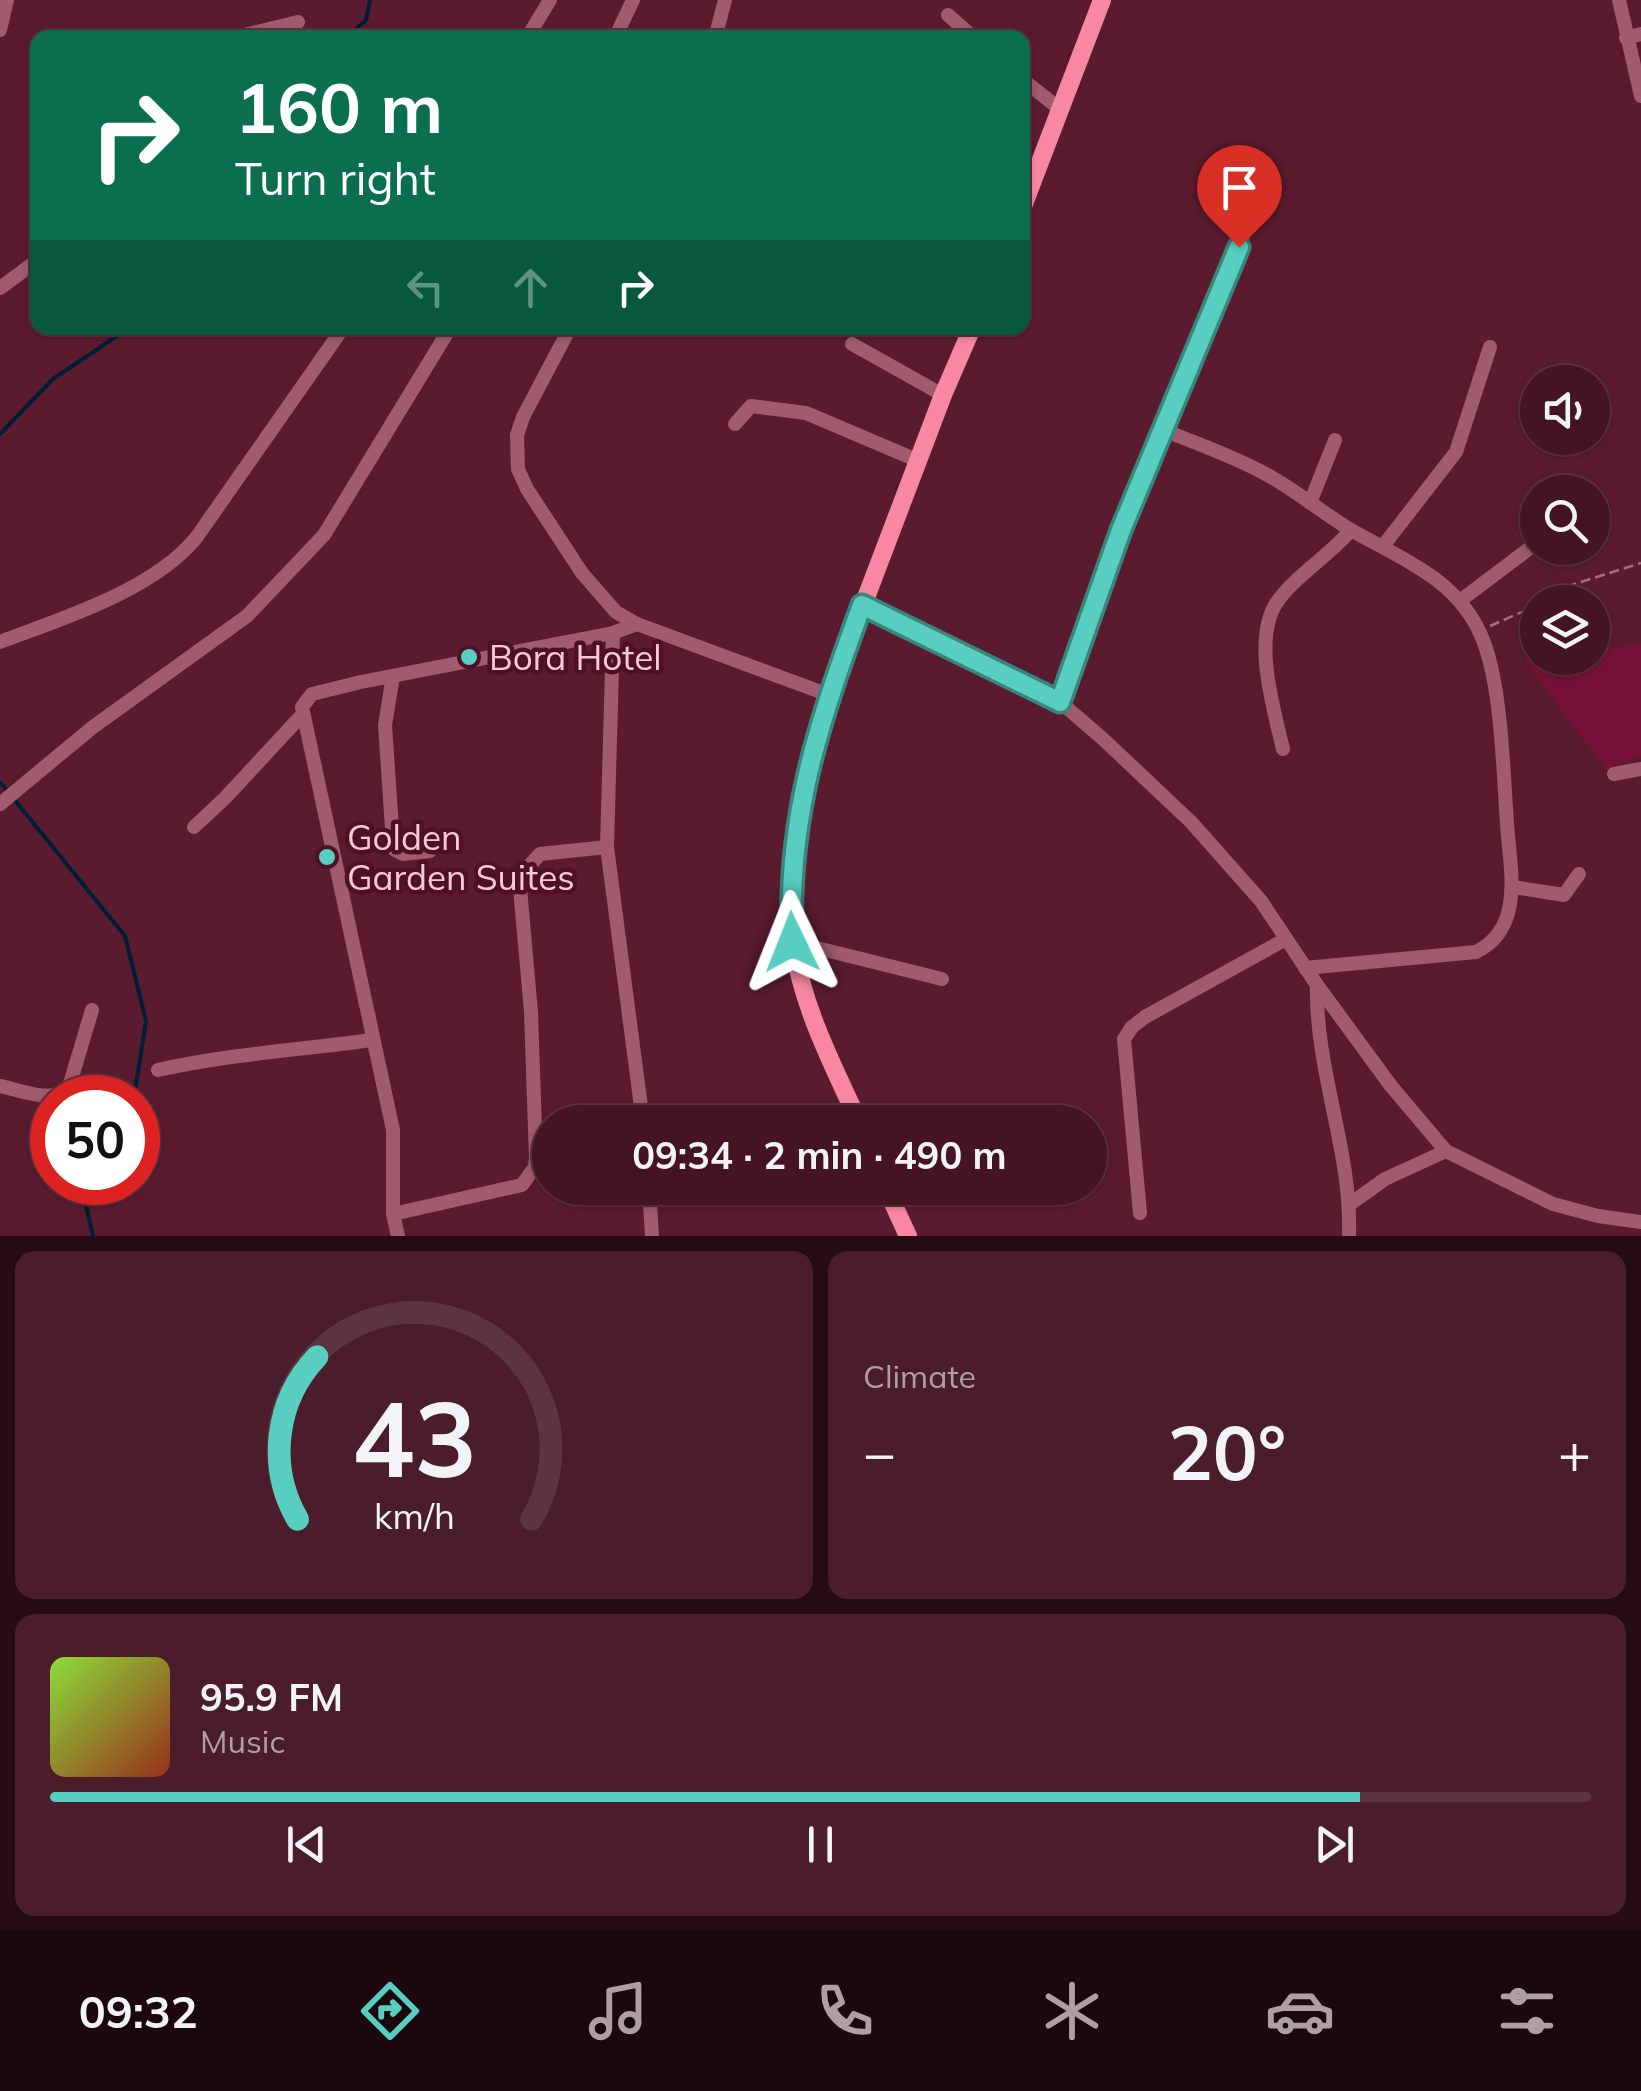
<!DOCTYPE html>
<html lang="en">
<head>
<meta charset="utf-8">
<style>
	body { margin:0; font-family:Mulish,sans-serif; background:#4b1d2b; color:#f1f3f6; height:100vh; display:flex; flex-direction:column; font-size:38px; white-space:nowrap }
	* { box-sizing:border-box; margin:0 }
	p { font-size:32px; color:#af9ea6 }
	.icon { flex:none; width:55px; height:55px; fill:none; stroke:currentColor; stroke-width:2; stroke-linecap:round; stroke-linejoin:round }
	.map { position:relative; height:1236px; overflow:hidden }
	.side { display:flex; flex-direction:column; gap:15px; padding:15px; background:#250b13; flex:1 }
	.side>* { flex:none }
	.hud { position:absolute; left:30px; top:30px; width:1000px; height:305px; border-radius:20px; box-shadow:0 2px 8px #0004,0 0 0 2px #5c3341; background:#0b6e4f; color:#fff; overflow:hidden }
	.buttons { position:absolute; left:1520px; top:365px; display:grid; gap:20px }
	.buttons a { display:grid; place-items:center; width:90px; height:90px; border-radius:50%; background:#441423; box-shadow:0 2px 8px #0004,0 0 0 2px #5c3341; font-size:50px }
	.speed { position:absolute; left:30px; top:1075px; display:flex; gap:20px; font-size:50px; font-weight:700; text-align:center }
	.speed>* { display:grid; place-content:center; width:130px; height:130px; border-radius:50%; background:#441423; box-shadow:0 2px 8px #0004,0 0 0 2px #5c3341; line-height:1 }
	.speed .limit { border:15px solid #d22; background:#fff; color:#111 }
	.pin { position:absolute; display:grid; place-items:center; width:85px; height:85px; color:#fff; margin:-102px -42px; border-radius:50% 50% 50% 0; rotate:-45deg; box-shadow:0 0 10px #0007 }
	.pin .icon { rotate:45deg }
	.me { position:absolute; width:110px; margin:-55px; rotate:358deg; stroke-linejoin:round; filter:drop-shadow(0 0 8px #0008) }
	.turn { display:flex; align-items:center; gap:35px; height:210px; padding:0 40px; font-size:45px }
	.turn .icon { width:130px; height:130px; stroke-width:2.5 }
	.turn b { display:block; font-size:70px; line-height:85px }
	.lanes { display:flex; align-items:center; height:95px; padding:0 40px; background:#0003; justify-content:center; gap:50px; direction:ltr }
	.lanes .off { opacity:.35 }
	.big { font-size:75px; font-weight:700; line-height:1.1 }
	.side .widget { flex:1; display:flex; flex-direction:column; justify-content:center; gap:15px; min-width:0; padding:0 35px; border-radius:20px; background:#4b1d2b }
	.side .dial { align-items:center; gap:0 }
	.dial svg { height:260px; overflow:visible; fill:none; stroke:#5c3341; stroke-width:7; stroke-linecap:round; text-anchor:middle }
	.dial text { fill:#f1f3f6; stroke:none }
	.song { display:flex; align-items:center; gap:30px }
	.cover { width:120px; height:120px; border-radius:15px; background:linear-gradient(135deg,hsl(90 70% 55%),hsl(10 70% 35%)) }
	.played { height:10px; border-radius:5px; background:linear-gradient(90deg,#58cec0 85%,#5c3341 85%) }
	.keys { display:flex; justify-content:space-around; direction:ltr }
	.heat { display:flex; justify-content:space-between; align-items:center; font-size:55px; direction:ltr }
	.side .tiles { flex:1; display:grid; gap:15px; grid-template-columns:1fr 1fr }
	.widget:last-child { grid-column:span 2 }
	.trip { position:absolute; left:532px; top:1105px; width:575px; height:100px; border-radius:50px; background:#441423; box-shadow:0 2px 8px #0004,0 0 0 2px #5c3341; font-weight:700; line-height:100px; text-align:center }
	.tabs { display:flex; height:160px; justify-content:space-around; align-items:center; background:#1b080e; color:#af9ea6 }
	.tabs .icon { width:70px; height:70px }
	.tabs .on { color:#58cec0 }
	.tabs b { font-size:45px; color:#f1f3f6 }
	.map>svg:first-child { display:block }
	.green { fill:#761237 }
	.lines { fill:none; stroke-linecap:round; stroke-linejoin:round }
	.stream { stroke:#001e35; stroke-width:4 }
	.path { stroke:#a36e7c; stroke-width:2.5; stroke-dasharray:10 5; stroke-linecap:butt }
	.minor { stroke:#a05b6c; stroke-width:14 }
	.major { stroke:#f887a3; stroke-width:18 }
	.route-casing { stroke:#39867d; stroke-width:25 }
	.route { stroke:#58cec0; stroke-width:18 }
	.poi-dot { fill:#58cec0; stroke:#4f1025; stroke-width:4 }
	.labels { text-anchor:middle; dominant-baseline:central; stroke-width:9; stroke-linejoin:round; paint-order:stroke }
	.poi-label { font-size:35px; fill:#f4cbd3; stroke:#4f1025; text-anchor:start }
</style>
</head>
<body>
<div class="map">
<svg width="1641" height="1236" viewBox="0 0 1641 1236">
	<rect width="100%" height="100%" fill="#5b1b2f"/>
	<!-- green -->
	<path class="green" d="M1641 644V755L1606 769 1524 660 1592 658 1593 651Z"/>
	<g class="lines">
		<!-- stream -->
		<g class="stream">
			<path d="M346 38 366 20 370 0"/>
			<path d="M0 434 53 379 129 328"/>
			<path d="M0 782 125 936 146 1021 134 1098"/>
			<path d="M93 1236 85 1201 95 1182"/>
		</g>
		<!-- path -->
		<g class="path">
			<path d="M1541 602 1562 588 1641 563"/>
			<path d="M1490 626 1538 605"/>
		</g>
		<!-- minor -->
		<g class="minor">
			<path d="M1619 0 1641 96"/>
			<path d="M948 15 974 38"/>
			<path d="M0 30 7 0"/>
			<path d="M232 38 298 22"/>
			<path d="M527 38 550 0"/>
			<path d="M615 38 633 0"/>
			<path d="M715 38 725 0"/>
			<path d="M1626 38 1641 34"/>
			<path d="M1022 79 1061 110"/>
			<path d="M0 288 38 260"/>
			<path d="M570 328 523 417 517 435 518 469 527 489 582 573 616 612 637 624 829 695"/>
			<path d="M852 344 943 395"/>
			<path d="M735 424 751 406 806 413 919 461"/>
			<path d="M1163 430C1196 443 1230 455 1262 472 1293 488 1321 512 1351 530 1400 558 1455 578 1480 633 1503 682 1503 780 1508 836 1512 878 1521 930 1476 952L1305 968"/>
			<path d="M1310 503 1335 440"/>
			<path d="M1383 546 1456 452 1490 347"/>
			<path d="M1461 600 1538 542"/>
			<path d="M862 605 1060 702 1102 738 1191 822 1261 901 1317 985 1391 1086 1446 1151 1553 1204 1598 1216 1641 1222"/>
			<path d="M637 624 613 633 607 847 643 1122"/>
			<path d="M0 642C63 618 152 591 196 538L343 328"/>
			<path d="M393 676 385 725 393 843 395 850 403 854 430 851"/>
			<path d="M1060 702 1121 530 1254 210"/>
			<path d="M1283 749C1274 710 1252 639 1277 602 1296 575 1329 556 1351 530"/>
			<path d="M1614 774 1641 769"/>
			<path d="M0 804 93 727 247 616 324 535 450 328"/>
			<path d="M194 827 225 798 302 715"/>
			<path d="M1513 887 1564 895 1579 874"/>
			<path d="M793 942 942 979"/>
			<path d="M1317 985C1315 1070 1352 1151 1349 1236"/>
			<path d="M158 1070C229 1054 300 1050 372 1040"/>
			<path d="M0 1086C21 1090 53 1105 69 1087L92 1010"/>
			<path d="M914 1122 974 1114 1038 1112"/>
			<path d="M649 1188 652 1236"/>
			<path d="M1350 1204 1385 1179 1446 1151"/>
			<path d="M1140 1213 1124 1039 1132 1027 1145 1017 1286 939"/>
			<path d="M393 1214 522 1185 535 1167 536 1158 531 1012 519 877 540 854 607 847"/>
			<path d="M398 1236 393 1214V1130L302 707 312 694 361 682 613 633"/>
		</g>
		<!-- major -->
		<g class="major">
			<path d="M1022 209 1102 0"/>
			<path d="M859 1122C833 1066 802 1006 793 943 781 860 804 774 829 695L943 395 972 328"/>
			<path d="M886 1188 908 1236"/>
		</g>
	</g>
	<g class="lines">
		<!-- route casing -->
		<g class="route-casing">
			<path id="route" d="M792 942C787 815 819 722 862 605L1060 702 1121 530 1239 247"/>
		</g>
		<!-- route -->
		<use href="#route" class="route"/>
	</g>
	<!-- markers -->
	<g class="poi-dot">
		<circle cx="469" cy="657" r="10"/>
		<circle cx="327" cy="857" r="10"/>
	</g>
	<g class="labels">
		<!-- poi labels -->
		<g class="poi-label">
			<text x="489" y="657">Bora Hotel</text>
			<text x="347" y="837">Golden<tspan x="347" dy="40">Garden Suites</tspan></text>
		</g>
	</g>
</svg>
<div class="buttons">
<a><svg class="icon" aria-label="sound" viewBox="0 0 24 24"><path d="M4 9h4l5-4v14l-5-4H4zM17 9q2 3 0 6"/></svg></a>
<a><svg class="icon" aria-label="search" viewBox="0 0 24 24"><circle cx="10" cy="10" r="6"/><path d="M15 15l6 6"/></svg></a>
<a><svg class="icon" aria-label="layers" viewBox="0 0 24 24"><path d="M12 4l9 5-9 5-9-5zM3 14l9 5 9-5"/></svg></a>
</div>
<div class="speed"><div class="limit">50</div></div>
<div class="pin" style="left:1239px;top:247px;background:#d93025"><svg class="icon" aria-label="arrive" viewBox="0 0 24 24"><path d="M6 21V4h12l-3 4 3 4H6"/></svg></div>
<svg class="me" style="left:792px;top:942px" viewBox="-20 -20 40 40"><path d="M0-17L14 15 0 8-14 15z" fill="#58cec0" stroke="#fff" stroke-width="4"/></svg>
<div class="trip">09:34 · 2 min · 490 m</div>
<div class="hud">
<div class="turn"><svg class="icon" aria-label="right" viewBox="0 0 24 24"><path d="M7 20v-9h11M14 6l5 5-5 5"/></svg><div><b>160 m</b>Turn right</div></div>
<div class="lanes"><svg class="icon off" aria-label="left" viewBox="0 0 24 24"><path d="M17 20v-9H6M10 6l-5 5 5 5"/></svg><svg class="icon off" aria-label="ahead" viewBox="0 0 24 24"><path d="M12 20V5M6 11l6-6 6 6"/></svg><svg class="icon" aria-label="right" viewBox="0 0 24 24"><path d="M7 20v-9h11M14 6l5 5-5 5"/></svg></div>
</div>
</div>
<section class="side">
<div class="tiles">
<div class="widget dial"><svg viewBox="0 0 100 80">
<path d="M14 69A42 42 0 1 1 86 69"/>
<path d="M14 69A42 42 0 0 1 20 19" stroke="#58cec0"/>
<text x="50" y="56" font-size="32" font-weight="700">43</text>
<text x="50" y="72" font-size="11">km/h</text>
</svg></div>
<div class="widget"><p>Climate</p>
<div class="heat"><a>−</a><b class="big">20°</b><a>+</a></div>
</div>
<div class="widget">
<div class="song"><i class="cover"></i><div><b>95.9 FM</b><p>Music</p></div></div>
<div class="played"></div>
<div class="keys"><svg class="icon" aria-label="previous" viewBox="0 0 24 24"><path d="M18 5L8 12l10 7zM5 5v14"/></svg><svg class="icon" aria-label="pause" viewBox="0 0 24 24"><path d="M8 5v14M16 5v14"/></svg><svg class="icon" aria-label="next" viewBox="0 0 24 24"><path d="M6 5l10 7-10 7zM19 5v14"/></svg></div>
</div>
</div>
</section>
<nav class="tabs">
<b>09:32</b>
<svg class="icon on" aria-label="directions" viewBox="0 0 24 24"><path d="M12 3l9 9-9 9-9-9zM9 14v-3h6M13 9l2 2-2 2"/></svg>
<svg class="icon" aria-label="music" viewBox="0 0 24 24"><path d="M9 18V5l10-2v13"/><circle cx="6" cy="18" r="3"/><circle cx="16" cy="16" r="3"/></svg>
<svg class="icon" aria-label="phone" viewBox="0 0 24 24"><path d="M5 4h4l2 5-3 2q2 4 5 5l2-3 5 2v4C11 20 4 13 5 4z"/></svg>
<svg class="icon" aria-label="climate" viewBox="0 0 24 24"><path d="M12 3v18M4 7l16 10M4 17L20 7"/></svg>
<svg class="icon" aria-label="car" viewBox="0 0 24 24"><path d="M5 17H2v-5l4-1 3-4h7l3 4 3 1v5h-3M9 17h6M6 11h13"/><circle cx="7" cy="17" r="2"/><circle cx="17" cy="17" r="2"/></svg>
<svg class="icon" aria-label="filters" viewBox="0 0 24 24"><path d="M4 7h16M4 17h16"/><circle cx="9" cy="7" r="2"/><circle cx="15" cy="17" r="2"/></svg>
</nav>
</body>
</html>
